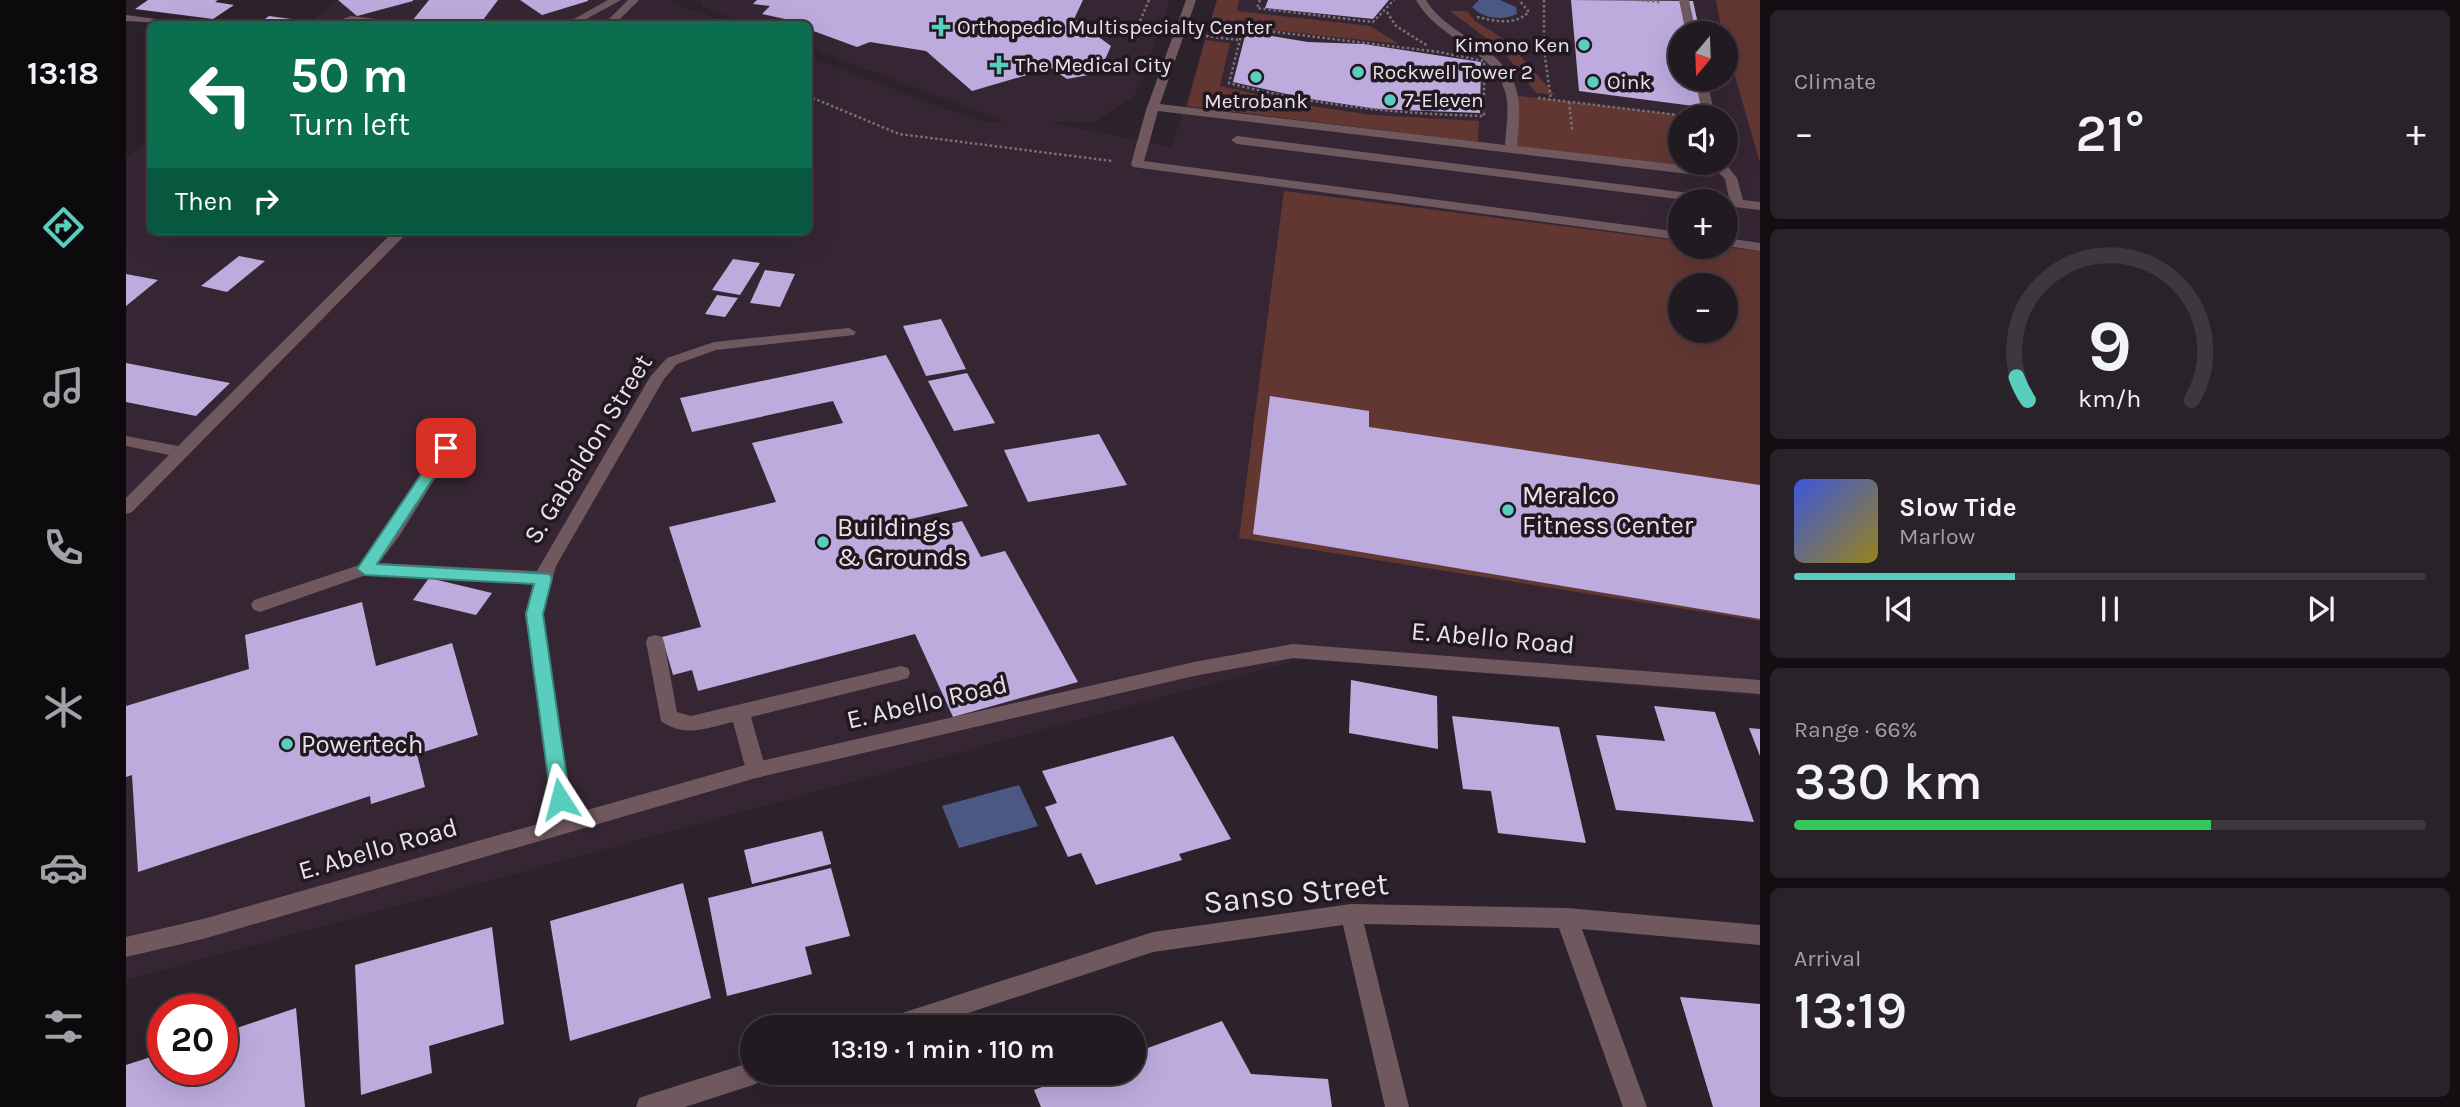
<!DOCTYPE html>
<html lang="en">
<head>
<meta charset="utf-8">
<style>
	body { margin:0; font-family:Karla,sans-serif; background:#292329; color:#f1f3f6; height:100vh; display:flex; flex-direction:column; font-size:26px; white-space:nowrap }
	* { box-sizing:border-box; margin:0 }
	p { font-size:23px; color:#a2a1a5 }
	.icon { flex:none; width:38px; height:38px; fill:none; stroke:currentColor; stroke-width:2; stroke-linecap:round; stroke-linejoin:round }
	.map { position:relative; flex:1; overflow:hidden }
	.drawer { display:flex; flex-direction:column; gap:10px; padding:10px; background:#120e12; width:700px }
	.drawer>* { flex:none }
	.top-card { position:absolute; left:21px; top:21px; width:665px; height:214px; border-radius:10px; box-shadow:0 7px 28px #0002,0 0 0 2px #3e383e; background:#0b6e4f; color:#fff; overflow:hidden }
	.needle { width:46px; rotate:199deg }
	.tools { position:absolute; left:1542px; top:21px; display:grid; gap:14px }
	.tools a { display:grid; place-items:center; width:70px; height:70px; border-radius:50%; background:#211a20; box-shadow:0 7px 28px #0002,0 0 0 2px #3e383e; font-size:35px }
	.speed { position:absolute; left:21px; top:994px; display:flex; gap:14px; font-size:35px; font-weight:700; text-align:center }
	.speed>* { display:grid; place-content:center; width:91px; height:91px; border-radius:50%; background:#211a20; box-shadow:0 7px 28px #0002,0 0 0 2px #3e383e; line-height:1 }
	.speed .limit { border:10px solid #d22; background:#fff; color:#111 }
	.pin { position:absolute; display:grid; place-items:center; width:60px; height:60px; color:#fff; margin:-30px; border-radius:14px; box-shadow:0 4px 10px #0006 }
	.me { position:absolute; width:77px; margin:-38px; rotate:351deg; stroke-linejoin:round; filter:drop-shadow(0 0 5px #0008) }
	.turn { display:flex; align-items:center; gap:24px; height:147px; padding:0 28px; font-size:32px }
	.turn .icon { width:91px; height:91px; stroke-width:2.5 }
	.turn b { display:block; font-size:49px; line-height:60px }
	.then { display:flex; align-items:center; height:66px; padding:0 28px; background:#0003; gap:14px; font-size:26px }
	.big { font-size:52px; font-weight:600; line-height:1.1 }
	.drawer .tile { flex:1; display:flex; flex-direction:column; justify-content:center; gap:10px; min-width:0; padding:0 24px; border-radius:10px; background:#292329 }
	.drawer .dial { align-items:center; gap:0 }
	.dial svg { height:182px; overflow:visible; fill:none; stroke:#3e383e; stroke-width:7; stroke-linecap:round; text-anchor:middle }
	.dial text { fill:#f1f3f6; stroke:none }
	.song { display:flex; align-items:center; gap:21px }
	.cover { width:84px; height:84px; border-radius:10px; background:linear-gradient(135deg,hsl(230 70% 55%),hsl(50 70% 35%)) }
	.played { height:7px; border-radius:4px; background:linear-gradient(90deg,#59cebe 35%,#3e383e 35%) }
	.keys { display:flex; justify-content:space-around; direction:ltr }
	.heat { display:flex; justify-content:space-between; align-items:center; font-size:38px; direction:ltr }
	.charge { height:10px; border-radius:5px; background:linear-gradient(90deg,#34c759 66%,#3e383e 0) }
	.trip { position:absolute; left:614px; top:1015px; width:406px; height:70px; border-radius:35px; background:#211a20; box-shadow:0 7px 28px #0002,0 0 0 2px #3e383e; font-weight:600; line-height:70px; text-align:center }
	main { display:flex; flex:1; min-height:0 }
	.dock { display:flex; flex-direction:column; width:126px; justify-content:space-around; align-items:center; background:#0d0a0d; color:#a2a1a5 }
	.dock .icon { width:49px; height:49px }
	.dock .active { color:#59cebe }
	.dock b { font-size:32px; color:#f1f3f6 }
	.map>svg:first-child { display:block }
	.built { fill:#362634; fill-rule:evenodd }
	.green { fill:#623732; fill-rule:evenodd }
	.water { fill:#4b5883 }
	.building { fill:#bcabdc }
	.lines { fill:none; stroke-linecap:round; stroke-linejoin:round }
	.path { stroke:#797178; stroke-width:2.5; stroke-dasharray:2.5 2.5; stroke-linecap:butt }
	.lane { fill:#70585f; fill-rule:evenodd }
	.street { fill:#70585f; fill-rule:evenodd }
	.route { fill:#59cebe; stroke:#3a867c; stroke-width:2 }
	.poi-dot { fill:#59cebe; stroke:#221821; stroke-width:2.5 }
	.labels { text-anchor:middle; dominant-baseline:central; stroke-width:7; stroke-linejoin:round; paint-order:stroke }
	.far-poi-label { font-size:21px; fill:#e9e2e8; stroke:#221821; text-anchor:start }
	.street-label { font-size:26px; fill:#e9e2e8; stroke:#221821 }
	.poi-label { font-size:26px; fill:#e9e2e8; stroke:#221821; text-anchor:start }
	.near-street-label { font-size:32px; fill:#e9e2e8; stroke:#221821 }
</style>
</head>
<body>
<main>
<nav class="dock">
<b>13:18</b>
<svg class="icon active" aria-label="directions" viewBox="0 0 24 24"><path d="M12 3l9 9-9 9-9-9zM9 14v-3h6M13 9l2 2-2 2"/></svg>
<svg class="icon" aria-label="music" viewBox="0 0 24 24"><path d="M9 18V5l10-2v13"/><circle cx="6" cy="18" r="3"/><circle cx="16" cy="16" r="3"/></svg>
<svg class="icon" aria-label="phone" viewBox="0 0 24 24"><path d="M5 4h4l2 5-3 2q2 4 5 5l2-3 5 2v4C11 20 4 13 5 4z"/></svg>
<svg class="icon" aria-label="climate" viewBox="0 0 24 24"><path d="M12 3v18M4 7l16 10M4 17L20 7"/></svg>
<svg class="icon" aria-label="car" viewBox="0 0 24 24"><path d="M5 17H2v-5l4-1 3-4h7l3 4 3 1v5h-3M9 17h6M6 11h13"/><circle cx="7" cy="17" r="2"/><circle cx="17" cy="17" r="2"/></svg>
<svg class="icon" aria-label="filters" viewBox="0 0 24 24"><path d="M4 7h16M4 17h16"/><circle cx="9" cy="7" r="2"/><circle cx="15" cy="17" r="2"/></svg>
</nav>
<div class="map">
<svg width="1634" height="1107" viewBox="0 0 1634 1107">
	<rect width="100%" height="100%" fill="#2c222b"/>
	<!-- built -->
	<g class="built">
		<path d="M213 0H540L603 24H181Z"/>
		<path d="M575 0H1044L1009 96 968 122H921L1046 147 1091 0H1634V696L1176 659 0 980V157L24 139V231H682L683 56 811 106 861 122 878 121 683 48 682 24H621L575 6ZM1554 33H1600V79H1554ZM1554 117H1600V163H1554ZM1554 201H1600V247H1554ZM1554 285H1600V331H1554Z"/>
	</g>
	<!-- green -->
	<g class="green">
		<path d="M1091 0H1113L1111 11 1244 26 1273 44 1084 23Z"/>
		<path d="M1590 0H1634V163L1600 45V33H1596Z"/>
		<path d="M1324 11H1341L1349 21 1381 41 1429 95 1410 93 1375 49Z"/>
		<path d="M1079 40 1104 43 1094 86 1173 104 1246 115 1353 121 1352 142 1061 106Z"/>
		<path d="M1385 95 1573 117H1554V163H1593L1594 167 1587 177 1385 150Z"/>
		<path d="M1158 191 1554 241V247H1598L1634 251V621L1113 538ZM1554 285H1600V331H1554Z"/>
	</g>
	<!-- water -->
	<g class="water">
		<path d="M1353 0H1374L1390 7 1391 14C1377 21 1357 19 1346 7Z"/>
		<path d="M893 785 912 826 833 848 816 806Z"/>
	</g>
	<!-- building -->
	<g class="building">
		<path d="M22 0H92L89 2 108 5 87 19 9 9Z"/>
		<path d="M212 0H287V1L231 16Z"/>
		<path d="M303 0H372L354 24 286 21Z"/>
		<path d="M394 0H462V1L416 15Z"/>
		<path d="M631 0H957L948 19 985 46 973 73 941 79 925 68 846 91 800 51 744 42 731 47 682 29V24L636 14 644 6 627 4Z"/>
		<path d="M1142 0H1263L1247 19 1139 8Z"/>
		<path d="M1445 0 1567 1 1574 33H1554V79H1586L1575 107 1453 91Z"/>
		<path d="M143 16 180 21 175 24H132Z"/>
		<path d="M1120 32 1182 42 1238 44 1355 62 1354 113 1251 109 1178 98 1107 82Z"/>
		<path d="M113 256 139 261 101 292 75 286Z"/>
		<path d="M607 259 634 263 614 295 586 290Z"/>
		<path d="M639 270 669 274 654 307 624 303Z"/>
		<path d="M0 274 32 280 0 306Z"/>
		<path d="M591 295 612 298 599 317 579 314Z"/>
		<path d="M815 319 840 369 800 376 777 326Z"/>
		<path d="M760 355 842 506 776 521 782 534 836 521 855 557 879 551 952 682 827 717 789 634 572 691 566 670 547 675 536 637 575 627 543 527 650 502 626 443 717 423 707 401 566 432 554 398Z"/>
		<path d="M0 363 104 383 70 416 0 402Z"/>
		<path d="M841 373 869 423 828 431 802 381Z"/>
		<path d="M1144 396 1243 411V427L1634 485V619L1127 534Z"/>
		<path d="M973 434 1001 485 902 502 878 450Z"/>
		<path d="M303 578 366 593 350 615 287 600Z"/>
		<path d="M236 602 250 666 326 643 352 735 291 754 299 787 245 804 244 796 12 872 6 775 0 777V706L123 669 119 635Z"/>
		<path d="M1225 680 1311 696 1312 749 1223 733Z"/>
		<path d="M1528 706 1589 712 1628 822 1490 810 1470 735 1539 741Z"/>
		<path d="M1326 716 1433 727 1460 843 1372 833 1365 791 1337 789Z"/>
		<path d="M1623 728 1634 729V756Z"/>
		<path d="M1047 736 1105 839 1053 854 1056 860 970 885 955 853 942 857 919 807 931 803 916 771Z"/>
		<path d="M696 831 705 864 626 884 618 850Z"/>
		<path d="M705 868 724 936 679 947 686 974 601 996 582 898Z"/>
		<path d="M557 883 585 998 444 1041 424 921Z"/>
		<path d="M366 927 378 1024 303 1046 306 1073 235 1095 229 965Z"/>
		<path d="M1554 997 1634 1004V1107H1587Z"/>
		<path d="M170 1008 179 1107H0V1065L37 1053V1069H96V1033Z"/>
		<path d="M1096 1021 1125 1074 1202 1079 1206 1107H915L908 1090 954 1073H1008V1053Z"/>
	</g>
	<g class="lines">
		<!-- path -->
		<g class="path">
			<path d="M1023 0 1011 28 1029 30"/>
			<path d="M1134 0 1131 8 1247 22 1268 0"/>
			<path d="M1418 0V50L1425 100"/>
			<path d="M1511 0 1534 2"/>
			<path d="M1261 12 1270 26 1302 46"/>
			<path d="M1351 17C1369 21 1388 26 1403 12L1393 0"/>
			<path d="M1117 28 1313 52 1358 61V116C1271 114 1187 105 1103 83Z"/>
			<path d="M1080 36 1113 40"/>
			<path d="M682 96 773 134 986 161"/>
			<path d="M1412 98 1552 115 1555 112"/>
			<path d="M1443 102 1446 129H1449"/>
		</g>
		<!-- lane -->
		<g class="lane">
			<path d="M482 0H495L451 24H439Z"/>
			<path d="M502 0H513L489 24H478Z"/>
			<path d="M1060 0H1070L1034 104 1379 145C1380 127 1384 108 1379 91 1367 49 1312 40 1290 0H1300C1323 39 1385 47 1392 97 1395 113 1392 130 1391 146L1571 167H1585L1587 163H1599L1611 178 1617 200 1634 202V210L1600 206V201H1568L1111 144 1105 140 1111 136 1603 198 1599 179 1593 173 1571 175 1032 111 1018 161 1554 232V240L1007 167 1005 164 1020 110Z"/>
			<path d="M1553 0H1563L1570 33H1560Z"/>
			<path d="M0 15 45 21 50 24 0 21Z"/>
			<path d="M225 16 266 21 271 24H202Z"/>
			<path d="M1569 79H1581L1589 117H1577Z"/>
			<path d="M268 231H283L6 512 0 514V498L43 455 0 446V436L52 446Z"/>
			<path d="M1600 238 1634 243V251L1600 246Z"/>
			<path d="M723 328 730 332 728 335 590 350 551 364 538 379 430 566 417 614 448 824 445 830 438 833 431 830 428 824 399 614 407 584 240 575 134 612 128 610 125 605 128 600 233 565 262 527 314 444 320 443 328 448 274 535 253 563 411 571 524 377 541 358 588 342Z"/>
			<path d="M529 635 536 637 538 642 551 712 565 716 775 666 782 668 784 673 782 678 775 680 625 717 640 770 637 776 630 778 623 776 620 770 607 722C581 728 558 738 535 721L520 642 522 637Z"/>
		</g>
		<!-- street -->
		<g class="street">
			<path d="M1167 644 1634 680V694L1167 658 1068 676 630 778 77 939 0 957V937L77 919 630 762 1068 662Z"/>
			<path d="M1225 904 1441 908 1634 925V945L1456 929 1521 1107H1497L1433 928 1238 924 1283 1107H1259L1217 925 1027 952 800 1027H755L759 1019 767 1016 1027 932Z"/>
			<path d="M626 1062V1073H639L635 1081 627 1085 559 1107H510L513 1098 522 1095Z"/>
		</g>
	</g>
	<!-- route -->
	<path class="route" d="M320 443 327 448 251 564 423 574 426 578 417 614 444 799 441 804H428L425 799 400 614 408 584 239 575 231 569 315 445Z"/>
	<!-- markers -->
	<g class="poi-dot">
		<path d="M811.5 16.5h7v7h7v7h-7v7h-7v-7h-7v-7h7z"/>
		<circle cx="1458" cy="45" r="7"/>
		<path d="M869.5 54.5h7v7h7v7h-7v7h-7v-7h-7v-7h7z"/>
		<circle cx="1232" cy="72" r="7"/>
		<circle cx="1130" cy="77" r="7"/>
		<circle cx="1467" cy="82" r="7"/>
		<circle cx="1264" cy="100" r="7"/>
		<circle cx="1382" cy="510" r="7"/>
		<circle cx="697" cy="542" r="7"/>
		<circle cx="161" cy="744" r="7"/>
	</g>
	<g class="labels">
		<!-- far-poi labels -->
		<g class="far-poi-label">
			<text x="831" y="27">Orthopedic Multispecialty Center</text>
			<text x="1444" y="45" text-anchor="end">Kimono Ken</text>
			<text x="889" y="65">The Medical City</text>
			<text x="1246" y="72">Rockwell Tower 2</text>
			<text x="1481" y="82">Oink</text>
			<text x="1278" y="100">7-Eleven</text>
			<text x="1130" y="101" text-anchor="middle">Metrobank</text>
		</g>
		<!-- street labels -->
		<g class="street-label">
			<text transform="translate(462 449) rotate(-58)">S. Gabaldon Street</text>
			<text transform="translate(1367 638) rotate(5)">E. Abello Road</text>
			<text transform="translate(801 702) rotate(-13)">E. Abello Road</text>
			<text transform="translate(252 849) rotate(-16)">E. Abello Road</text>
		</g>
		<!-- poi labels -->
		<g class="poi-label">
			<text x="1396" y="495">Meralco<tspan x="1396" dy="30">Fitness Center</tspan></text>
			<text x="711" y="527">Buildings<tspan x="711" dy="30">&amp; Grounds</tspan></text>
			<text x="175" y="744">Powertech</text>
		</g>
		<!-- near-street labels -->
		<g class="near-street-label">
			<text transform="translate(1170 893) rotate(-6)">Sanso Street</text>
		</g>
	</g>
</svg>
<div class="tools">
<a><svg class="needle" viewBox="-14 -14 28 28"><path d="M0-13l5 13h-10z" fill="#e53935"/><path d="M0 13l5-13h-10z" fill="#a2a1a5"/></svg></a>
<a><svg class="icon" aria-label="sound" viewBox="0 0 24 24"><path d="M4 9h4l5-4v14l-5-4H4zM17 9q2 3 0 6"/></svg></a>
<a>+</a>
<a>−</a>
</div>
<div class="speed"><div class="limit">20</div></div>
<div class="pin" style="left:320px;top:448px;background:#d93025"><svg class="icon" aria-label="arrive" viewBox="0 0 24 24"><path d="M6 21V4h12l-3 4 3 4H6"/></svg></div>
<svg class="me" style="left:434px;top:799px" viewBox="-20 -20 40 40"><path d="M0-17L14 15 0 8-14 15z" fill="#59cebe" stroke="#fff" stroke-width="4"/></svg>
<div class="trip">13:19 · 1 min · 110 m</div>
<div class="top-card">
<div class="turn"><svg class="icon" aria-label="left" viewBox="0 0 24 24"><path d="M17 20v-9H6M10 6l-5 5 5 5"/></svg><div><b>50 m</b>Turn left</div></div>
<div class="then">Then<svg class="icon" aria-label="right" viewBox="0 0 24 24"><path d="M7 20v-9h11M14 6l5 5-5 5"/></svg></div>
</div>
</div>
<section class="drawer">
<div class="tile"><p>Climate</p>
<div class="heat"><a>−</a><b class="big">21°</b><a>+</a></div>
</div>
<div class="tile dial"><svg viewBox="0 0 100 80">
<path d="M14 69A42 42 0 1 1 86 69"/>
<path d="M14 69A42 42 0 0 1 9 59" stroke="#59cebe"/>
<text x="50" y="56" font-size="32" font-weight="700">9</text>
<text x="50" y="72" font-size="11">km/h</text>
</svg></div>
<div class="tile">
<div class="song"><i class="cover"></i><div><b>Slow Tide</b><p>Marlow</p></div></div>
<div class="played"></div>
<div class="keys"><svg class="icon" aria-label="previous" viewBox="0 0 24 24"><path d="M18 5L8 12l10 7zM5 5v14"/></svg><svg class="icon" aria-label="pause" viewBox="0 0 24 24"><path d="M8 5v14M16 5v14"/></svg><svg class="icon" aria-label="next" viewBox="0 0 24 24"><path d="M6 5l10 7-10 7zM19 5v14"/></svg></div>
</div>
<div class="tile"><p>Range · 66%</p><b class="big">330 km</b><div class="charge"></div></div>
<div class="tile"><p>Arrival</p><b class="big">13:19</b></div>
</section>
</main>
</body>
</html>
